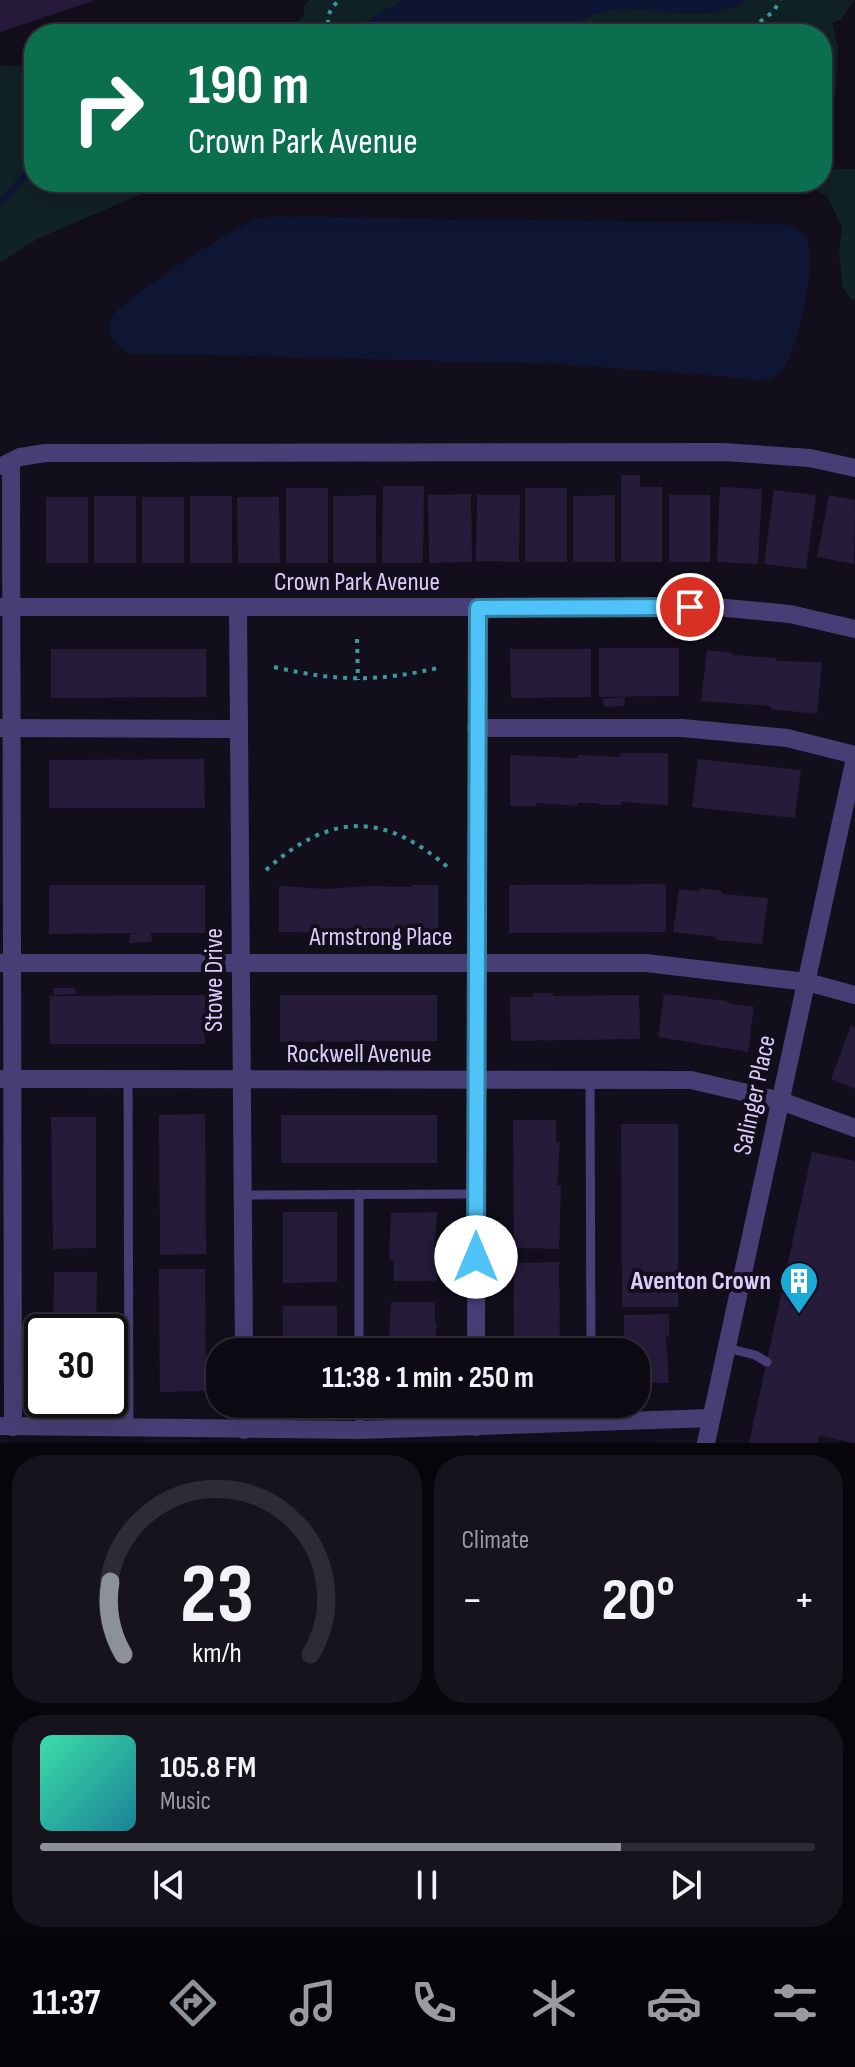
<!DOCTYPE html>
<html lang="en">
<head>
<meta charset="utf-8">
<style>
	body { margin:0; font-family:"Sofia Sans Condensed",sans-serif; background:#17131d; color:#f1f3f6; height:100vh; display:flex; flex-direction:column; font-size:30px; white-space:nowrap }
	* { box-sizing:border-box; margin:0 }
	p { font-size:26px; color:#9b9aa0 }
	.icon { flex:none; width:44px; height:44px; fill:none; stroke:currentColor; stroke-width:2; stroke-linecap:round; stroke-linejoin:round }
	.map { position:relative; height:1443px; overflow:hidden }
	.side { display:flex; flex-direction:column; gap:12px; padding:12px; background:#08060b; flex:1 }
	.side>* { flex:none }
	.guide { position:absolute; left:24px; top:24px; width:808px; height:168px; border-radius:32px; box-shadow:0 8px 32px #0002,0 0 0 2px #2e2b34; background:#0b6e4f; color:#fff; overflow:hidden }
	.speed { position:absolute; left:24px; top:1314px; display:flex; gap:16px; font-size:40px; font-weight:700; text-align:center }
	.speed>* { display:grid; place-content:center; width:104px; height:104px; border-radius:50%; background:#0e0a14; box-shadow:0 8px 32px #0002,0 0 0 2px #2e2b34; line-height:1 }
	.speed .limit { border:4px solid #111; border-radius:12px; background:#fff; color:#111 }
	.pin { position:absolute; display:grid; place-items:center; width:68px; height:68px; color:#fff; margin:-34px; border:4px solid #fff; border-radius:50%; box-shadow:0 2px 8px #0007 }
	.me { position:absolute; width:88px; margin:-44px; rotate:0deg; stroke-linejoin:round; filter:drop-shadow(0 0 6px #0008) }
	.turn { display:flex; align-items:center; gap:28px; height:168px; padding:0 32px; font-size:36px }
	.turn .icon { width:104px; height:104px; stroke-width:2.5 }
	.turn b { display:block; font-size:56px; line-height:68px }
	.big { font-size:60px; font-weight:700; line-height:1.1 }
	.side .tile { flex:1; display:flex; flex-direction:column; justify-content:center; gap:12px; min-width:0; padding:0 28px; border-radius:32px; background:#17131d }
	.side .dial { align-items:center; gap:0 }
	.dial svg { height:208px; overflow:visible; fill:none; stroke:#2e2b34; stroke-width:7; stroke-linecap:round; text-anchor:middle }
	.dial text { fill:#f1f3f6; stroke:none }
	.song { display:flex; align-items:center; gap:24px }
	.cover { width:96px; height:96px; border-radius:12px; background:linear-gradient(135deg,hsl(160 70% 55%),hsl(190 70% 35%)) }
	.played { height:8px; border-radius:4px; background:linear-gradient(90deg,#8c9099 75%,#2e2b34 75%) }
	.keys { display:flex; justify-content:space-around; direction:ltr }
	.heat { display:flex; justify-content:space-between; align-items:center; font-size:44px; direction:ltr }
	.side .tiles { flex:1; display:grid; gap:12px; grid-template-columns:1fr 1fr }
	.tile:last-child { grid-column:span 2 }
	.trip { position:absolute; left:206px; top:1338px; width:444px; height:80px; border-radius:32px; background:#0e0a14; box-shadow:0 8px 32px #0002,0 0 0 2px #2e2b34; font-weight:700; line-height:80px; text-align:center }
	.tab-bar { display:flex; height:128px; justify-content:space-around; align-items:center; background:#060408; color:#9b9aa0 }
	.tab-bar .icon { width:56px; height:56px }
	.tab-bar .current { color:#8c9099 }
	.tab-bar b { font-size:36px; color:#f1f3f6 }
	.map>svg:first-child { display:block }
	.green { fill:#112224 }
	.water { fill:#0e1634 }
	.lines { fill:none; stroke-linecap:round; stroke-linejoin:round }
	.stream { stroke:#0e1634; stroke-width:7 }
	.building { fill:#261c3a }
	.path { stroke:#3b97a0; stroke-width:4; stroke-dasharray:4 6; stroke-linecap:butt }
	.service { stroke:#483e75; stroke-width:9 }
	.minor { stroke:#483e75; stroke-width:18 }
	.route-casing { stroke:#337fa1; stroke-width:20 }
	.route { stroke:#4fc3f7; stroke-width:14 }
	.labels { text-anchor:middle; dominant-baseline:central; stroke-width:8; stroke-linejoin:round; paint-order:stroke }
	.street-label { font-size:26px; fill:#d9cef9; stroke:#120e1b }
	.poi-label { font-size:26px; font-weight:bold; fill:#d9cef9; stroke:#120e1b; text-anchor:end }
</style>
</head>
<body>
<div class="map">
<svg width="855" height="1443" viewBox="0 0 855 1443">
	<rect width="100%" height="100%" fill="#120e1b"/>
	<!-- green -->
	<g class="green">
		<path d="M310 0H854L840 20 832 23 838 47 836 89 826 128 828 162 822 163V34H227L289 27 304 16 303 6Z"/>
		<path d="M0 66H34V182H193L160 186 37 239 0 263Z"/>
		<path d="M822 169H855V300L851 299 843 288 839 255 842 227 827 196 798 182H822Z"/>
	</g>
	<!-- water -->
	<g class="water">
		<path d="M403 0H747C721 25 649 7 616 10 589 12 567 32 541 34 489 38 434 34 382 34L368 24 371 18Z"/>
		<path d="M282 216 785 224C792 227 801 229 806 237 819 258 797 358 779 374 766 386 746 380 731 377L555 364 127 353C115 345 104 332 112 317 120 301 238 224 257 219 265 217 274 217 282 216Z"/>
	</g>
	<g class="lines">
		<!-- stream -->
		<g class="stream">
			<path d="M335 34 368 24"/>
			<path d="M0 203 34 166"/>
		</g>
	</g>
	<!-- building -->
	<g class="building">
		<path d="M0 0H93V1L0 32Z"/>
		<path d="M621 475H640V487H662V562H621Z"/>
		<path d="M383 486H424L423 563H382Z"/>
		<path d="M720 487 762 489 758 564 717 562Z"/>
		<rect x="286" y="488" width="42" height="75"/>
		<rect x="525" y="488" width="42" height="74"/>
		<path d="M774 490 816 495 806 569 764 564Z"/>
		<path d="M471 494 472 562 429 563 428 495Z"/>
		<path d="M376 495V563H333V496Z"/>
		<path d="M477 495H520L519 562 476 561Z"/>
		<path d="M615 495V562H573V496Z"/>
		<rect x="669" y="495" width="41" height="67"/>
		<path d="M829 495 855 500 854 564 817 557Z"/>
		<rect x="94" y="496" width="42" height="67"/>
		<rect x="190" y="496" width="42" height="67"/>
		<rect x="46" y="497" width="42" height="66"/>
		<rect x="142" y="497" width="42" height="66"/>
		<path d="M237 497H279L280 563H238Z"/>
		<path d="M599 648H679V696L599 697Z"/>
		<path d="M51 649H206V697L51 698Z"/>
		<path d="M510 649H591V697L511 698Z"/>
		<path d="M707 650 732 653V655L776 658V661L822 662 817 714 771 709V706L701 701Z"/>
		<path d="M625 697 624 706 604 707 603 699Z"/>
		<path d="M621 753H668V805L621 802V805H599V803H578V806L536 803V806H510V755L578 758V755L620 757Z"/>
		<path d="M204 759 205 808H49V760Z"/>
		<path d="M698 759 801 770 795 818 692 807Z"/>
		<path d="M666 884V932L509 933V885Z"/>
		<path d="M49 885H205V933H151L152 942 129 943 130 934 141 933 49 934Z"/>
		<path d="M411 885H438V930H411V933L279 932V886L327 889 370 886 411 887Z"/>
		<path d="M700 888 722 891V894L768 898 762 944 716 940 717 937 673 932 679 889 699 891Z"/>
		<path d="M53 988H75L76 994 54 995Z"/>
		<path d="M533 993H553V996L639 995 640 1039 511 1041 510 997H533Z"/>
		<path d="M664 994 727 1001V1003L754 1007 748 1052 658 1037Z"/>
		<path d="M205 995V1044H50V996Z"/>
		<path d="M280 995H437V1041L280 1042Z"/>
		<path d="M851 1026 855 1028V1089L831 1079Z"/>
		<path d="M205 1114 206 1254 160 1255 159 1115Z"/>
		<rect x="281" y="1115" width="156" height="48"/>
		<path d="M51 1117H96V1248L53 1249Z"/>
		<path d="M513 1120H556V1142H560L557 1185H561L559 1249 514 1248Z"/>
		<path d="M621 1124H678V1307H622Z"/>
		<path d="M812 1152 855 1161V1443L819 1436 818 1443H749Z"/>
		<path d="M283 1212H337V1282L283 1283Z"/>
		<path d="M437 1212 434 1260H437V1281H394V1260H389L391 1213Z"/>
		<path d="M559 1262 560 1352H514V1263Z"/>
		<path d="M159 1269H205L206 1391 160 1392Z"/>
		<path d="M54 1272H97L96 1332H53Z"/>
		<path d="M391 1302H435V1324H437L434 1352H388Z"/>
		<path d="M283 1306H337V1341H330V1352H283Z"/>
		<path d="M669 1314V1336H666L669 1383H636V1352H619V1336H624V1315Z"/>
	</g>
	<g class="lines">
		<!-- path -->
		<g class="path">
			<path d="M329 34C327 19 327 10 340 0"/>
			<path d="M744 34 774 11 780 0"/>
			<path d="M357 639 358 680"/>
			<path d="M274 667C339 682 378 682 442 667"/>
			<path d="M266 870C332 811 385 812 451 870"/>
		</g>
		<!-- service -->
		<g class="service">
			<path d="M128 1079 129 1428"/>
			<path d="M590 1079 591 1352"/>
			<path d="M243 1195 476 1194"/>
			<path d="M727 1348 755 1355 767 1362"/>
			<path d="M359 1352V1194"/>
			<path d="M359 1404 360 1430"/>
			<path d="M591 1404V1422"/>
		</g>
		<!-- minor -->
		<g class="minor">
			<path d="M11 462 13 1427"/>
			<path d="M2 466 20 457 45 453 723 452 810 458 855 468"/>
			<path d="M0 607H716L790 614 855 629"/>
			<path d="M238 607 244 1352"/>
			<path d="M1 728 238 729"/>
			<path d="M476 728H682L787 738 855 755"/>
			<path d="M1 963H646L807 982 855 995"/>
			<path d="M0 1079 691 1080 781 1101 855 1128"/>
			<path d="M476 1352 478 608"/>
			<path d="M0 1426 360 1430 711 1418"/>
			<path d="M476 1427V1404"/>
			<path d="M244 1430V1404"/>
			<path d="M706 1443 855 758"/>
		</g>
	</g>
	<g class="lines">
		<!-- route casing -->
		<g class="route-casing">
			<path id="route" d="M476 1257 478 608 690 607"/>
		</g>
		<!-- route -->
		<use href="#route" class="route"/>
	</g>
	<!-- icons -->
	<defs>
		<g id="building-pin" transform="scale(2)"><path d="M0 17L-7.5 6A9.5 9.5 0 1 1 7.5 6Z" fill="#1ba9d7" stroke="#120e1b"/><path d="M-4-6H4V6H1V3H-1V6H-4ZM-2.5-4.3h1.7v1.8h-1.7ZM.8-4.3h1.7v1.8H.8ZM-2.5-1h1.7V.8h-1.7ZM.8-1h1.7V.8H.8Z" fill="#fff"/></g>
	</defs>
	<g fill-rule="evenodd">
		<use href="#building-pin" x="799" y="1281"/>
	</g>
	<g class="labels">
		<!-- street labels -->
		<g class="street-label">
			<text x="357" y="582">Crown Park Avenue</text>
			<text x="381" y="937">Armstrong Place</text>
			<text transform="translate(214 980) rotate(-90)">Stowe Drive</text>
			<text x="359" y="1054">Rockwell Avenue</text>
			<text transform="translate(755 1095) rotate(-78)">Salinger Place</text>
		</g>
		<!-- poi labels -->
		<g class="poi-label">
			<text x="771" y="1281">Aventon Crown</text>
		</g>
	</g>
</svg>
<div class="speed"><div class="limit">30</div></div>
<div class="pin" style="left:690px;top:607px;background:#d93025"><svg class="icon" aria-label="arrive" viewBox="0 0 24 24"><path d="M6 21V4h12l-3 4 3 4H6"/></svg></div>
<svg class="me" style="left:476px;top:1257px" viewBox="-20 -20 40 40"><circle r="19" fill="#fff"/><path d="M0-13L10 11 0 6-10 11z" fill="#4fc3f7"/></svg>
<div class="trip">11:38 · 1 min · 250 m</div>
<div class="guide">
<div class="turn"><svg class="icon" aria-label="right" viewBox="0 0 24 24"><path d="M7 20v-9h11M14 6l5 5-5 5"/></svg><div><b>190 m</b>Crown Park Avenue</div></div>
</div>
</div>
<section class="side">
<div class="tiles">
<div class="tile dial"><svg viewBox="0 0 100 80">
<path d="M14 69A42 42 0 1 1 86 69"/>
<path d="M14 69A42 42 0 0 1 9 41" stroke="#8c9099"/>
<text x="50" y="56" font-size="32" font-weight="700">23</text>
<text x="50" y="72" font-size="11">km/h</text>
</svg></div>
<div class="tile"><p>Climate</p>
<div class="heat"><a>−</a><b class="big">20°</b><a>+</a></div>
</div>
<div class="tile">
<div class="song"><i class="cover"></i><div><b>105.8 FM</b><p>Music</p></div></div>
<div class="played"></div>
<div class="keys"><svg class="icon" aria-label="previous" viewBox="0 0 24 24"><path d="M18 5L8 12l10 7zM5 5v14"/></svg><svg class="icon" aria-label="pause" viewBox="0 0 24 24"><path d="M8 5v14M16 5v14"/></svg><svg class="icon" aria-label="next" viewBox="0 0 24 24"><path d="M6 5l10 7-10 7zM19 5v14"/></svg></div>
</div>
</div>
</section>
<nav class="tab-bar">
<b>11:37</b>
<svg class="icon current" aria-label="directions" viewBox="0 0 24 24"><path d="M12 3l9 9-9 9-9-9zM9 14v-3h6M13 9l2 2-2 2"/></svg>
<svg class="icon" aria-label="music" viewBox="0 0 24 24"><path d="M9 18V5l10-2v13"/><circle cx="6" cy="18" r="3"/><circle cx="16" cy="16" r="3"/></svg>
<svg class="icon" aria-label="phone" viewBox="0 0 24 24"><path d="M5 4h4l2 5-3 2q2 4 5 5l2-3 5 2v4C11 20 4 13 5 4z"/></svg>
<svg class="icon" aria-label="climate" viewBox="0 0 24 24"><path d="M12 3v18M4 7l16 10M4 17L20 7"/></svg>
<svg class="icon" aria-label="car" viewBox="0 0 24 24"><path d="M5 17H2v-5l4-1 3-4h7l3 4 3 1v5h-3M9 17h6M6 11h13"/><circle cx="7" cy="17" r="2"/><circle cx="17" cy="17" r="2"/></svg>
<svg class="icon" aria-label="filters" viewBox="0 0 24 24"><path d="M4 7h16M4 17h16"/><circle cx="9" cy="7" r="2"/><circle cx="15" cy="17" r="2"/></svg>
</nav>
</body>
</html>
